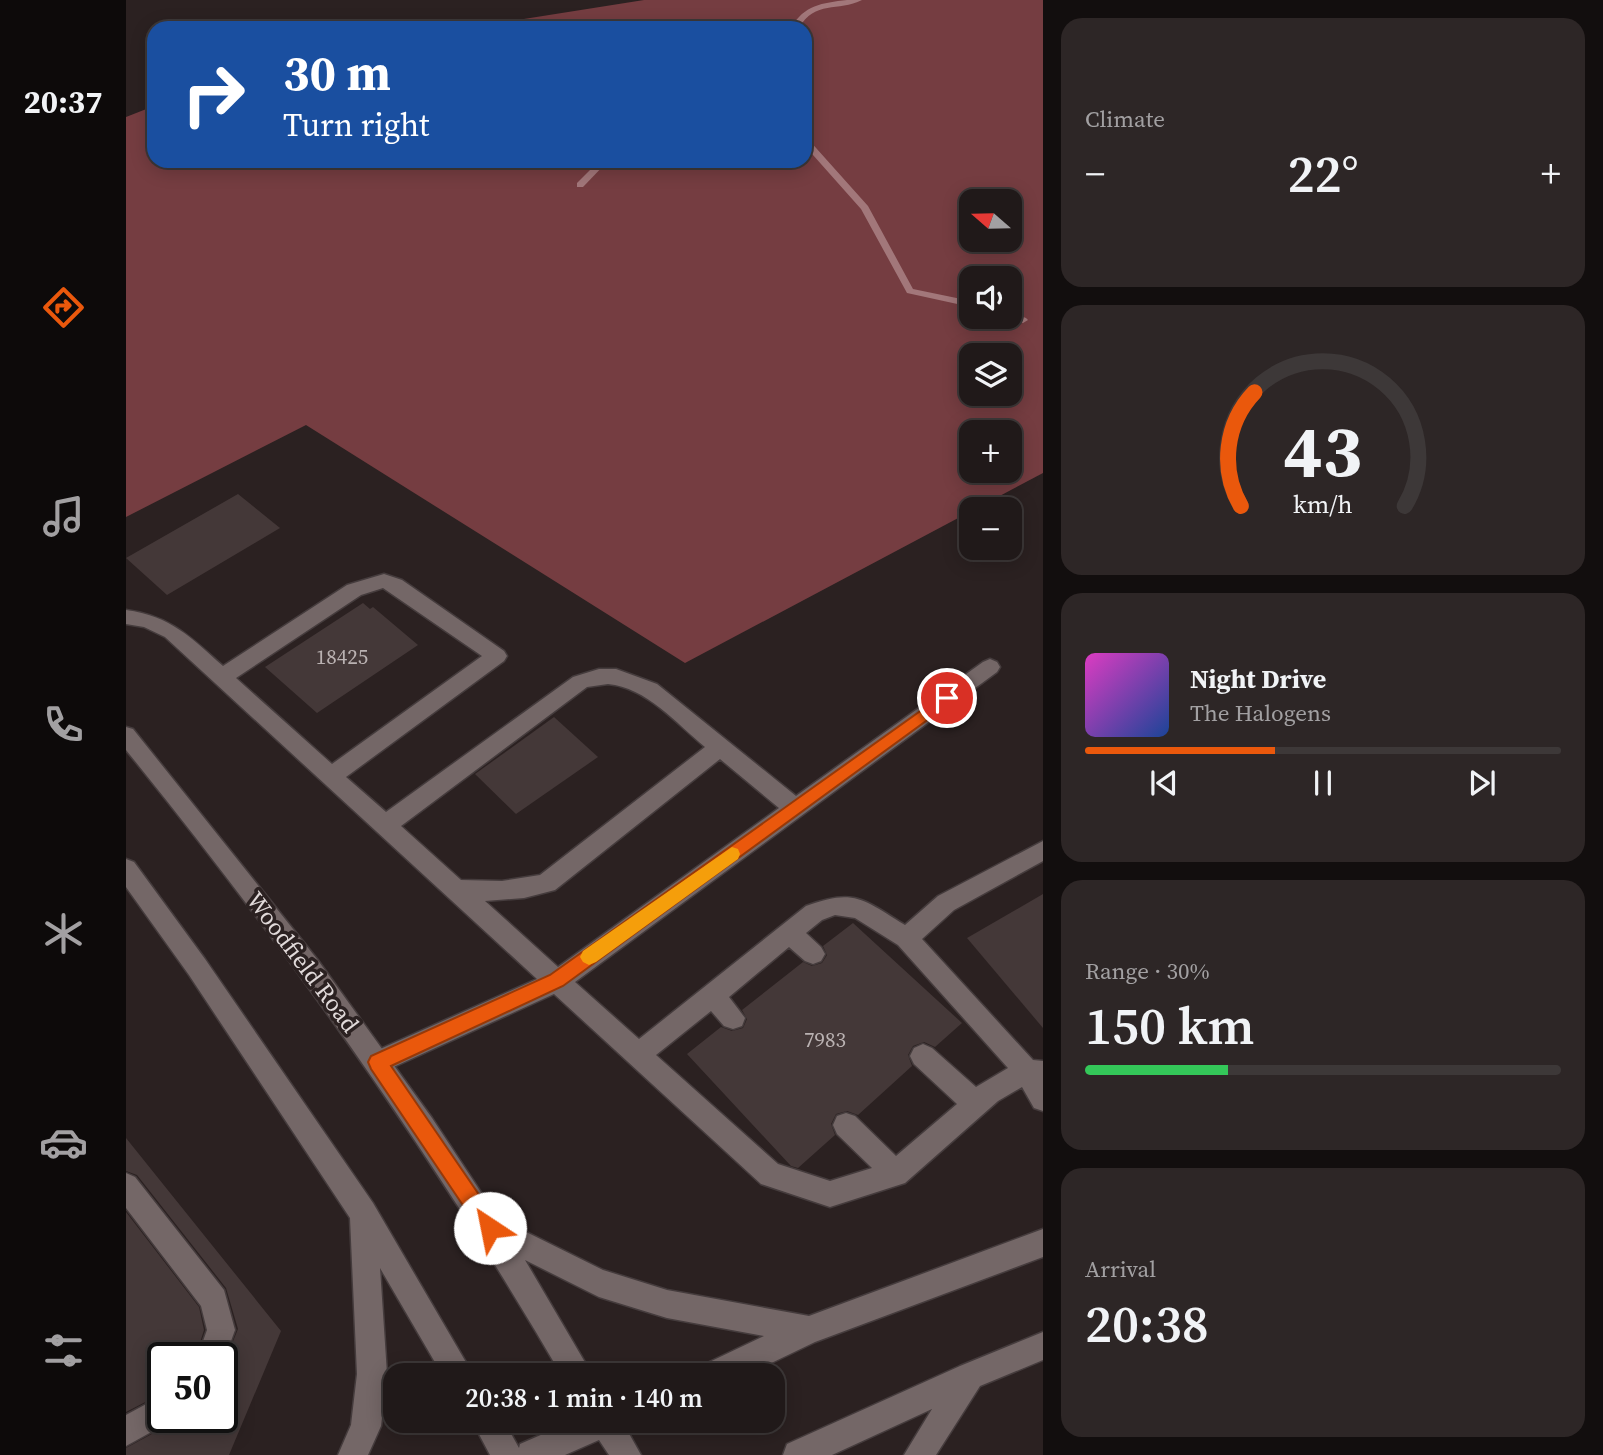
<!DOCTYPE html>
<html lang="en">
<head>
<meta charset="utf-8">
<style>
	body { margin:0; font-family:"Source Serif 4",serif; background:#2d2626; color:#f1f3f6; height:100vh; display:flex; flex-direction:column; font-size:26px; white-space:nowrap }
	* { box-sizing:border-box; margin:0 }
	p { font-size:23px; color:#a2a0a2 }
	.icon { flex:none; width:38px; height:38px; fill:none; stroke:currentColor; stroke-width:2; stroke-linecap:round; stroke-linejoin:round }
	.map { position:relative; flex:1; overflow:hidden }
	.drawer { display:flex; flex-direction:column; gap:18px; padding:18px; background:#120e0e; width:560px }
	.drawer>* { flex:none }
	.banner { position:absolute; left:21px; top:21px; width:665px; height:147px; border-radius:21px; box-shadow:0 4px 18px #0003,0 0 0 2px #3d3838; background:#1a4fa0; color:#fff; overflow:hidden }
	.needle { width:46px; rotate:290deg }
	.tools { position:absolute; left:833px; top:189px; display:grid; gap:14px }
	.tools a { display:grid; place-items:center; width:63px; height:63px; border-radius:14px; background:#201919; box-shadow:0 4px 18px #0003,0 0 0 2px #3d3838; font-size:35px }
	.speed { position:absolute; left:21px; top:1342px; display:flex; gap:14px; font-size:35px; font-weight:700; text-align:center }
	.speed>* { display:grid; place-content:center; width:91px; height:91px; border-radius:50%; background:#201919; box-shadow:0 4px 18px #0003,0 0 0 2px #3d3838; line-height:1 }
	.speed .limit { border:4px solid #111; border-radius:10px; background:#fff; color:#111 }
	.pin { position:absolute; display:grid; place-items:center; width:60px; height:60px; color:#fff; margin:-30px; border:4px solid #fff; border-radius:50%; box-shadow:0 2px 7px #0007 }
	.me { position:absolute; width:77px; margin:-38px; rotate:326deg; stroke-linejoin:round; filter:drop-shadow(0 0 5px #0008) }
	.turn { display:flex; align-items:center; gap:24px; height:147px; padding:0 21px; font-size:32px }
	.turn .icon { width:91px; height:91px; stroke-width:2.5 }
	.turn b { display:block; font-size:49px; line-height:60px }
	.big { font-size:52px; font-weight:600; line-height:1.1 }
	.drawer .card { flex:1; display:flex; flex-direction:column; justify-content:center; gap:10px; min-width:0; padding:0 24px; border-radius:21px; background:#2d2626 }
	.drawer .dial { align-items:center; gap:0 }
	.dial svg { height:182px; overflow:visible; fill:none; stroke:#3d3838; stroke-width:7; stroke-linecap:round; text-anchor:middle }
	.dial text { fill:#f1f3f6; stroke:none }
	.song { display:flex; align-items:center; gap:21px }
	.cover { width:84px; height:84px; border-radius:10px; background:linear-gradient(135deg,hsl(310 70% 55%),hsl(220 70% 35%)) }
	.played { height:7px; border-radius:4px; background:linear-gradient(90deg,#ea580c 40%,#3d3838 40%) }
	.keys { display:flex; justify-content:space-around; direction:ltr }
	.heat { display:flex; justify-content:space-between; align-items:center; font-size:38px; direction:ltr }
	.charge { height:10px; border-radius:5px; background:linear-gradient(90deg,#34c759 30%,#3d3838 0) }
	.trip { position:absolute; left:257px; top:1363px; width:402px; height:70px; border-radius:21px; background:#201919; box-shadow:0 4px 18px #0003,0 0 0 2px #3d3838; font-weight:600; line-height:70px; text-align:center }
	main { display:flex; flex:1; min-height:0 }
	.tab-bar { display:flex; flex-direction:column; width:126px; justify-content:space-around; align-items:center; background:#0d0a0a; color:#a2a0a2 }
	.tab-bar .icon { width:49px; height:49px }
	.tab-bar .current { color:#ea580c }
	.tab-bar b { font-size:32px; color:#f1f3f6 }
	.map>svg:first-child { display:block }
	.forest { fill:#753d41; fill-rule:evenodd }
	.lines { fill:none; stroke-linecap:round; stroke-linejoin:round }
	.stream { fill:#a2777a; fill-rule:evenodd }
	.building { fill:#443838 }
	.lane-casing { stroke:#453c3d; stroke-width:3 }
	.secondary-casing { stroke:#453c3d; stroke-width:3 }
	.lane { fill:#746767; fill-rule:evenodd }
	.secondary { fill:#746767; fill-rule:evenodd }
	.route { fill:#ea580c; stroke:#983908; stroke-width:2 }
	.slow { fill:#f59e0b }
	.labels { text-anchor:middle; dominant-baseline:central; stroke-width:7; stroke-linejoin:round; paint-order:stroke }
	.number-label { font-size:21px; fill:#bab2b2 }
	.street-label { font-size:24px; fill:#e1dada; stroke:#2b2121 }
</style>
</head>
<body>
<main>
<nav class="tab-bar">
<b>20:37</b>
<svg class="icon current" aria-label="directions" viewBox="0 0 24 24"><path d="M12 3l9 9-9 9-9-9zM9 14v-3h6M13 9l2 2-2 2"/></svg>
<svg class="icon" aria-label="music" viewBox="0 0 24 24"><path d="M9 18V5l10-2v13"/><circle cx="6" cy="18" r="3"/><circle cx="16" cy="16" r="3"/></svg>
<svg class="icon" aria-label="phone" viewBox="0 0 24 24"><path d="M5 4h4l2 5-3 2q2 4 5 5l2-3 5 2v4C11 20 4 13 5 4z"/></svg>
<svg class="icon" aria-label="climate" viewBox="0 0 24 24"><path d="M12 3v18M4 7l16 10M4 17L20 7"/></svg>
<svg class="icon" aria-label="car" viewBox="0 0 24 24"><path d="M5 17H2v-5l4-1 3-4h7l3 4 3 1v5h-3M9 17h6M6 11h13"/><circle cx="7" cy="17" r="2"/><circle cx="17" cy="17" r="2"/></svg>
<svg class="icon" aria-label="filters" viewBox="0 0 24 24"><path d="M4 7h16M4 17h16"/><circle cx="9" cy="7" r="2"/><circle cx="15" cy="17" r="2"/></svg>
</nav>
<div class="map">
<svg width="917" height="1455" viewBox="0 0 917 1455">
	<rect width="100%" height="100%" fill="#2b2121"/>
	<!-- forest -->
	<path class="forest" d="M518 0H917V473L559 663 180 425 0 517V117L28 106V161H679V28H341ZM845 201H884V240H845ZM845 278H884V317H845ZM845 355H884V394H845ZM845 432H884V471H845Z"/>
	<g class="lines">
		<!-- stream -->
		<g class="stream">
			<path d="M721 0H736C712 12 689 0 673 28H665C678 5 696 3 721 0Z"/>
			<path d="M679 139H682L742 206 787 289 845 301V307L781 293 735 209 679 146Z"/>
			<path d="M473 161H482L457 187H451V183Z"/>
			<path d="M884 312 900 318 902 320 897 323 881 317H884Z"/>
		</g>
	</g>
	<!-- building -->
	<g class="building">
		<path d="M112 494 154 528 41 595 0 558Z"/>
		<path d="M237 603 244 609 247 607 292 645 191 713 139 667Z"/>
		<path d="M428 717 472 757 390 814 349 774Z"/>
		<path d="M917 894V1028L841 938Z"/>
		<path d="M727 923 836 1023 809 1047 798 1042 787 1046 782 1055 786 1066 732 1115 721 1111 710 1114 705 1124 709 1135 672 1168 665 1166 561 1054 595 1027 606 1031 617 1028 621 1019 616 1010 677 962 686 966 696 963 701 955 697 946Z"/>
		<path d="M0 1138 155 1331 103 1455H0V1448L48 1422 51 1418H96V1368L112 1329 100 1288 11 1175 0 1171Z"/>
		<path d="M0 1212 73 1307 78 1330 69 1358H37V1393L0 1412Z"/>
	</g>
	<g class="lines">
		<!-- lane casing -->
		<g class="lane-casing">
			<g id="lane">
				<path d="M258 574 276 580 378 651 381 656 378 661 220 777 260 812 447 677 473 669H490L531 684 670 796 857 662 864 659 871 662 874 667 871 672 449 982 513 1039 680 906C728 888 737 899 779 925L812 896 917 841V861L828 910 796 939 907 1060 917 1061V1111L908 1108 896 1087 872 1101 779 1183 704 1207 635 1184 428 994 261 1070 252 1074 243 1070 239 1062 243 1054 411 979 39 637 18 627 0 624V610C45 616 64 637 97 666L221 585ZM257 588 356 656 206 764 110 678 235 595ZM482 684C520 687 551 724 579 747L414 875 376 881 335 880 275 826 461 687ZM594 759 653 808 432 967 359 901 398 898 429 890ZM709 915 729 918 772 945 882 1068 850 1087 806 1048 797 1044 788 1048 784 1056 788 1064 831 1104 770 1156 729 1116 720 1113 711 1116 707 1125 711 1134 746 1168 704 1181 652 1164 530 1055 585 1011 598 1026 607 1029 616 1026 619 1018 603 997 663 947 679 961 687 964 695 961 699 954 695 947 680 933 696 920Z"/>
				<path d="M0 1173 9 1177 98 1290 109 1330 96 1366V1358H71L81 1330 75 1306 0 1208Z"/>
				<path d="M37 1395V1418H49L47 1420 0 1446V1415Z"/>
			</g>
		</g>
		<!-- secondary casing -->
		<g class="secondary-casing">
			<g id="secondary">
				<path d="M0 727 7 729 191 959 306 1118 372 1218 477 1270 541 1290 683 1316 917 1229V1257L689 1342 618 1376H571L575 1366 638 1336 541 1318 473 1297 399 1260 467 1376H436C307 1155 161 948 0 750Z"/>
				<path d="M0 859 8 862 79 959 247 1203 348 1376H317L254 1268 261 1374 255 1426 242 1455H212L225 1425 231 1374 224 1218 63 975 0 887Z"/>
				<path d="M917 1332V1360L854 1386 810 1455H778L806 1409 706 1455H657L661 1444 834 1366Z"/>
				<path d="M346 1421H378L393 1448 394 1444 447 1421H496L515 1455H483L473 1440 439 1455H364Z"/>
			</g>
		</g>
		<!-- lane -->
		<use href="#lane" class="lane"/>
		<!-- secondary -->
		<use href="#secondary" class="secondary"/>
	</g>
	<!-- route -->
	<path class="route" d="M821 692 829 698 826 702 437 986 265 1066 371 1221 374 1228 371 1235 364 1238 357 1235 245 1069 242 1062 245 1056 424 975Z"/>
	<!-- slow -->
	<path class="slow" d="M606 847 612 849 614 854 612 859 470 962 463 965 457 962 454 957 457 951Z"/>
	<g class="labels">
		<!-- number labels -->
		<g class="number-label">
			<text x="216" y="656">18425</text>
			<text x="699" y="1039">7983</text>
		</g>
		<!-- street labels -->
		<g class="street-label">
			<text transform="translate(177 962) rotate(53)">Woodfield Road</text>
		</g>
	</g>
</svg>
<div class="tools">
<a><svg class="needle" viewBox="-14 -14 28 28"><path d="M0-13l5 13h-10z" fill="#e53935"/><path d="M0 13l5-13h-10z" fill="#a2a0a2"/></svg></a>
<a><svg class="icon" aria-label="sound" viewBox="0 0 24 24"><path d="M4 9h4l5-4v14l-5-4H4zM17 9q2 3 0 6"/></svg></a>
<a><svg class="icon" aria-label="layers" viewBox="0 0 24 24"><path d="M12 4l9 5-9 5-9-5zM3 14l9 5 9-5"/></svg></a>
<a>+</a>
<a>−</a>
</div>
<div class="speed"><div class="limit">50</div></div>
<div class="pin" style="left:821px;top:698px;background:#d93025"><svg class="icon" aria-label="arrive" viewBox="0 0 24 24"><path d="M6 21V4h12l-3 4 3 4H6"/></svg></div>
<svg class="me" style="left:364px;top:1228px" viewBox="-20 -20 40 40"><circle r="19" fill="#fff"/><path d="M0-13L10 11 0 6-10 11z" fill="#ea580c"/></svg>
<div class="trip">20:38 · 1 min · 140 m</div>
<div class="banner">
<div class="turn"><svg class="icon" aria-label="right" viewBox="0 0 24 24"><path d="M7 20v-9h11M14 6l5 5-5 5"/></svg><div><b>30 m</b>Turn right</div></div>
</div>
</div>
<section class="drawer">
<div class="card"><p>Climate</p>
<div class="heat"><a>−</a><b class="big">22°</b><a>+</a></div>
</div>
<div class="card dial"><svg viewBox="0 0 100 80">
<path d="M14 69A42 42 0 1 1 86 69"/>
<path d="M14 69A42 42 0 0 1 20 19" stroke="#ea580c"/>
<text x="50" y="56" font-size="32" font-weight="700">43</text>
<text x="50" y="72" font-size="11">km/h</text>
</svg></div>
<div class="card">
<div class="song"><i class="cover"></i><div><b>Night Drive</b><p>The Halogens</p></div></div>
<div class="played"></div>
<div class="keys"><svg class="icon" aria-label="previous" viewBox="0 0 24 24"><path d="M18 5L8 12l10 7zM5 5v14"/></svg><svg class="icon" aria-label="pause" viewBox="0 0 24 24"><path d="M8 5v14M16 5v14"/></svg><svg class="icon" aria-label="next" viewBox="0 0 24 24"><path d="M6 5l10 7-10 7zM19 5v14"/></svg></div>
</div>
<div class="card"><p>Range · 30%</p><b class="big">150 km</b><div class="charge"></div></div>
<div class="card"><p>Arrival</p><b class="big">20:38</b></div>
</section>
</main>
</body>
</html>
